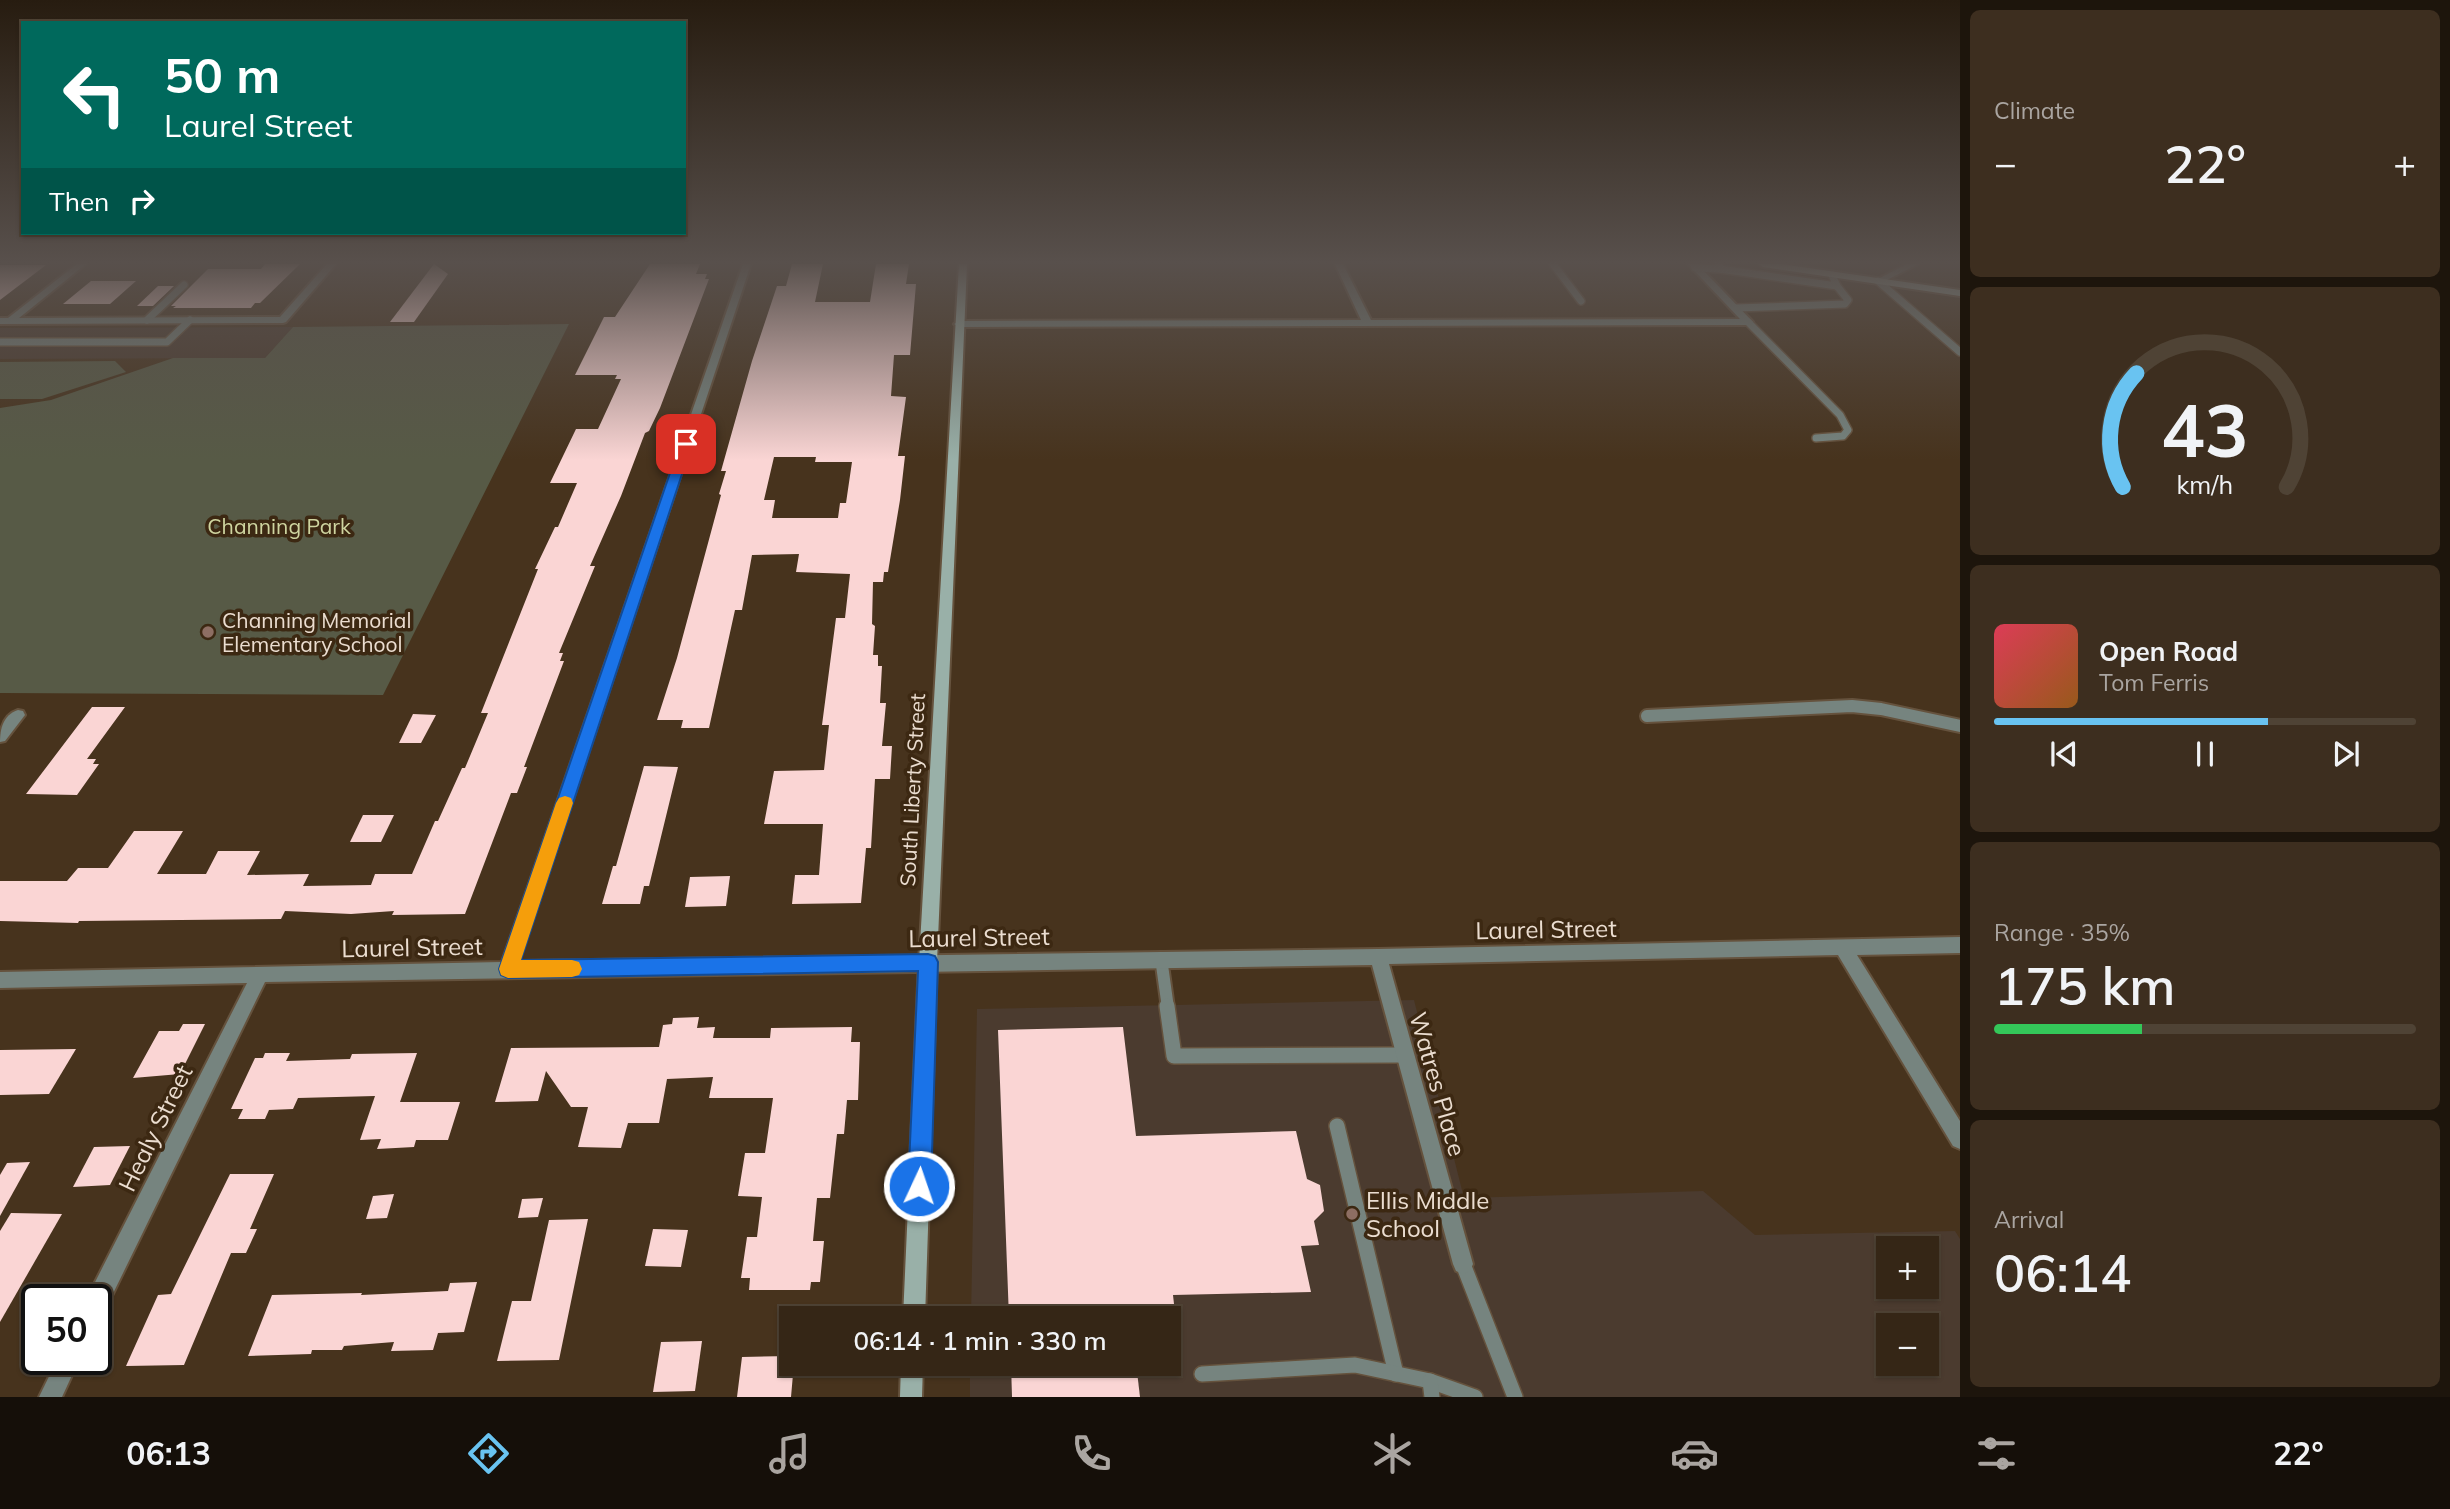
<!DOCTYPE html>
<html lang="en">
<head>
<meta charset="utf-8">
<style>
	body { margin:0; font-family:Mulish,sans-serif; background:#3d2e1f; color:#f1f3f6; height:100vh; display:flex; flex-direction:column; font-size:26px; white-space:nowrap }
	* { box-sizing:border-box; margin:0 }
	p { font-size:23px; color:#aaa5a1 }
	.icon { flex:none; width:38px; height:38px; fill:none; stroke:currentColor; stroke-width:2; stroke-linecap:round; stroke-linejoin:round }
	.map { position:relative; flex:1; overflow:hidden }
	.drawer { display:flex; flex-direction:column; gap:10px; padding:10px; background:#1d150c; width:490px }
	.drawer>* { flex:none }
	.banner { position:absolute; left:21px; top:21px; width:665px; height:214px; border-radius:0px; box-shadow:0 2px 5px #0004,0 0 0 2px #4f4335; background:#00695c; color:#fff; overflow:hidden }
	.controls { position:absolute; left:1876px; top:1236px; display:grid; gap:14px }
	.controls a { display:grid; place-items:center; width:63px; height:63px; border-radius:0px; background:#352616; box-shadow:0 2px 5px #0004,0 0 0 2px #4f4335; font-size:35px }
	.speed { position:absolute; left:21px; top:1284px; display:flex; gap:14px; font-size:35px; font-weight:700; text-align:center }
	.speed>* { display:grid; place-content:center; width:91px; height:91px; border-radius:50%; background:#352616; box-shadow:0 2px 5px #0004,0 0 0 2px #4f4335; line-height:1 }
	.speed .limit { border:4px solid #111; border-radius:10px; background:#fff; color:#111 }
	.pin { position:absolute; display:grid; place-items:center; width:60px; height:60px; color:#fff; margin:-30px; border-radius:14px; box-shadow:0 4px 10px #0006 }
	.me { position:absolute; width:77px; margin:-38px; rotate:3deg; stroke-linejoin:round; filter:drop-shadow(0 0 5px #0008) }
	.turn { display:flex; align-items:center; gap:24px; height:147px; padding:0 28px; font-size:32px }
	.turn .icon { width:91px; height:91px; stroke-width:2.5 }
	.turn b { display:block; font-size:49px; line-height:60px }
	.then { display:flex; align-items:center; height:66px; padding:0 28px; background:#0003; gap:14px; font-size:26px }
	.big { font-size:52px; font-weight:600; line-height:1.1 }
	.drawer .card { flex:1; display:flex; flex-direction:column; justify-content:center; gap:10px; min-width:0; padding:0 24px; border-radius:10px; background:#3d2e1f }
	.drawer .dial { align-items:center; gap:0 }
	.dial svg { height:182px; overflow:visible; fill:none; stroke:#4f4335; stroke-width:7; stroke-linecap:round; text-anchor:middle }
	.dial text { fill:#f1f3f6; stroke:none }
	.song { display:flex; align-items:center; gap:21px }
	.cover { width:84px; height:84px; border-radius:10px; background:linear-gradient(135deg,hsl(350 70% 55%),hsl(30 70% 35%)) }
	.played { height:7px; border-radius:4px; background:linear-gradient(90deg,#69c3f1 65%,#4f4335 65%) }
	.keys { display:flex; justify-content:space-around; direction:ltr }
	.heat { display:flex; justify-content:space-between; align-items:center; font-size:38px; direction:ltr }
	.charge { height:10px; border-radius:5px; background:linear-gradient(90deg,#34c759 35%,#4f4335 0) }
	.trip { position:absolute; left:779px; top:1306px; width:402px; height:70px; border-radius:0px; background:#352616; box-shadow:0 2px 5px #0004,0 0 0 2px #4f4335; font-weight:600; line-height:70px; text-align:center }
	.tabs { display:flex; height:112px; justify-content:space-around; align-items:center; background:#150f09; color:#aaa5a1 }
	.tabs .icon { width:49px; height:49px }
	.tabs .selected { color:#69c3f1 }
	.tabs b { font-size:32px; color:#f1f3f6 }
	main { display:flex; flex:1; min-height:0 }
	.map>svg:first-child { display:block }
	.education { fill:#4b3b2f; fill-rule:evenodd }
	.green { fill:#575a46 }
	.building { fill:#fad5d4; fill-rule:evenodd }
	.lines { fill:none; stroke-linecap:round; stroke-linejoin:round }
	.lane-far2-casing { stroke:#65523d; stroke-width:10 }
	.lane-far1-casing { stroke:#65523d; stroke-width:16 }
	.lane-casing { stroke:#65523d; stroke-width:18 }
	.street-casing { stroke:#65523d; stroke-width:4 }
	.secondary-casing { stroke:#65523d; stroke-width:4 }
	.lane-far2 { stroke:#76847f; stroke-width:7 }
	.lane-far1 { stroke:#76847f; stroke-width:12 }
	.lane { stroke:#76847f; stroke-width:15 }
	.street { fill:#76847f; fill-rule:evenodd }
	.secondary { fill:#99b0a8; fill-rule:evenodd }
	.route { fill:#1a73e8; stroke:#114b97; stroke-width:2 }
	.slow { fill:#f59e0b }
	.education-dot { fill:#8d6e63; stroke:#3c2812; stroke-width:2.5 }
	.labels { text-anchor:middle; dominant-baseline:central; stroke-width:7; stroke-linejoin:round; paint-order:stroke }
	.park-label { font-size:21px; fill:#cfd5a0; stroke:#3c2812 }
	.poi-label { font-size:21px; fill:#ebddd0; stroke:#3c2812; text-anchor:start }
	.street-label { font-size:21px; fill:#ebddd0; stroke:#3c2812 }
	.near-street-label { font-size:24px; fill:#ebddd0; stroke:#3c2812 }
	.near-poi-label { font-size:24px; fill:#ebddd0; stroke:#3c2812; text-anchor:start }
</style>
</head>
<body>
<main>
<div class="map">
<svg width="1960" height="1397" viewBox="0 0 1960 1397">
	<rect width="100%" height="100%" fill="#47331d"/>
	<!-- education -->
	<g class="education">
		<path d="M293 327 265 358 0 359V328Z"/>
		<path d="M1414 1000 1464 1198 1703 1191 1755 1235 1955 1231 1960 1239V1397H970V1363H1169V1318H971L977 1009ZM1888 1248H1927V1286H1888ZM1888 1325H1927V1363H1888Z"/>
	</g>
	<!-- green -->
	<g class="green">
		<path d="M569 324 383 695 0 693V408L51 400 173 358H265L293 327Z"/>
		<path d="M115 361 126 372 42 399H0V362Z"/>
	</g>
	<!-- building -->
	<g class="building">
		<path d="M265 264H300L260 303H255L251 308H173L176 306H171L208 269H261Z"/>
		<path d="M434 264 448 274 414 322H390Z"/>
		<path d="M650 264H700L696 274H707L705 279H709L660 408 649 431 645 433 621 496 590 566H595L559 653H563L560 661H564L524 767H527L517 793H511L465 914 392 915 394 911 351 914 285 911 281 919 79 921 78 923 0 921V881H67L78 868H108L134 831H183L157 874H206L218 851H260L247 875 309 874 303 886 371 885 375 874H412L435 821H438L462 768H465L488 713H481L538 569H535L555 527H558L577 483H550L576 429H598L621 379H615L617 375H575L604 317H615Z"/>
		<path d="M792 264H823L815 302H870L876 264H909L906 284H916L910 355H894L891 396 906 397 898 456H905L900 500 888 572H884L883 582H873L872 624 875 626 873 655H878V666H882L880 703H886L882 746H892L890 779H875L871 848H866L861 903 792 904 795 875H819L823 824H764L774 771 824 770 829 725H822L836 618H845L850 574 796 572 799 554 752 555 742 610H735L709 728H681L683 720H657L677 658 721 495 719 494 726 471H721L752 361 777 286H786ZM774 457H816L815 462H852L846 503H840L838 518H772L775 500H764Z"/>
		<path d="M0 265H46L0 300Z"/>
		<path d="M91 281H136L110 304H63Z"/>
		<path d="M158 286H174L153 306H137Z"/>
		<path d="M92 707H125L87 759H96L93 764H99L77 795 26 794Z"/>
		<path d="M413 714 436 715 421 743H399Z"/>
		<path d="M644 766 678 767 649 886H644L640 904H602L613 866H616Z"/>
		<path d="M363 815H394L381 842H350Z"/>
		<path d="M730 876 726 906 685 907 690 877Z"/>
		<path d="M699 1017 697 1028 715 1027 713 1038H770L771 1028 852 1027 851 1042H860L858 1100H847L844 1134H837L830 1198H817L813 1241H824L820 1282H811L810 1290H749L750 1278H741L747 1237H757L762 1197 738 1196 745 1153H765L773 1098H709L713 1077 667 1079 659 1123H628L621 1148 578 1147 588 1107H571L546 1071 538 1101 495 1102 511 1048 659 1047 663 1025 672 1024 673 1018Z"/>
		<path d="M183 1024H205L180 1074 133 1078 159 1031H179Z"/>
		<path d="M1123 1027 1136 1136 1296 1131 1307 1179 1320 1185 1324 1211 1314 1221 1319 1245 1301 1246 1311 1292 1173 1295 1175 1313 1131 1314 1132 1318H1009L998 1030Z"/>
		<path d="M76 1049 49 1094 0 1095V1050Z"/>
		<path d="M265 1053H290L286 1061 350 1059 352 1054 417 1053 400 1102H460L448 1140H416L414 1147 377 1149 381 1139 360 1140 375 1096 298 1098 293 1109 269 1110 265 1119H238L243 1109H231L255 1058H263Z"/>
		<path d="M130 1146 110 1185 73 1187 94 1147Z"/>
		<path d="M30 1162 0 1216V1175L7 1163Z"/>
		<path d="M230 1174H274L250 1229H257L246 1253H231L184 1365 126 1366 158 1295 171 1294Z"/>
		<path d="M394 1194 387 1218 366 1219 373 1196Z"/>
		<path d="M543 1198 538 1217 518 1218 522 1199Z"/>
		<path d="M11 1213 62 1214 0 1322V1231Z"/>
		<path d="M588 1219 559 1360 497 1361 512 1301H531L549 1220Z"/>
		<path d="M653 1229 688 1230 681 1267 645 1266Z"/>
		<path d="M477 1282 464 1332 438 1333 433 1350 391 1351 394 1342 344 1346 342 1350H312L311 1354 248 1356 272 1295 362 1293 361 1295 448 1291 450 1283Z"/>
		<path d="M702 1341 695 1391 653 1392 661 1342Z"/>
		<path d="M791 1356V1363H794L791 1397H737L742 1357Z"/>
		<path d="M1011 1363H1136L1140 1397H1012Z"/>
	</g>
	<g class="lines">
		<!-- lane-far2 casing -->
		<g class="lane-far2-casing">
			<g id="lane-far2">
				<path d="M1553 264 1581 301"/>
				<path d="M1719 264 1720 269 1837 286 1832 275"/>
				<path d="M1695 268 1720 269"/>
				<path d="M1878 281 1960 352"/>
				<path d="M1736 308 1845 304 1848 300 1837 286"/>
				<path d="M147 320 184 285"/>
				<path d="M1748 322 1840 415 1848 430 1843 436 1816 438"/>
				<path d="M0 342H167L190 320"/>
			</g>
		</g>
		<!-- lane-far1 casing -->
		<g class="lane-far1-casing">
			<g id="lane-far1">
				<path d="M1647 716 1852 706 1881 709 1960 726"/>
				<path d="M1161 958 1168 1008"/>
			</g>
		</g>
		<!-- lane casing -->
		<g class="lane-casing">
			<g id="lane">
				<path d="M1167 1006 1174 1056 1403 1055"/>
				<path d="M1337 1126 1396 1374"/>
				<path d="M1463 1264 1515 1397"/>
				<path d="M1202 1374 1355 1365 1430 1381 1475 1397"/>
				<path d="M1430 1381 1432 1397"/>
			</g>
		</g>
		<!-- street casing -->
		<g class="street-casing">
			<g id="street">
				<path d="M77 264H86L19 318 280 317 327 264H336L286 322 283 323 0 324V318H8Z"/>
				<path d="M743 264H751L519 961 1378 949 1960 937V953L1857 955 1960 1121V1149L1953 1146 1838 955 1389 964 1473 1264 1470 1271 1463 1274 1456 1271 1453 1264 1372 965 265 982 104 1312 96 1315V1300H87L88 1296 247 983 0 988V972L502 962Z"/>
				<path d="M1335 264H1343L1371 320 1740 319 1688 264H1697L1753 322 1748 325 959 327 954 324 959 321 1361 320Z"/>
				<path d="M1907 264H1918L1881 283 1874 281Z"/>
				<path d="M18 710 23 711 25 715 5 741 0 742C0 729 3 715 18 710Z"/>
				<path d="M57 1360H79L62 1397H39Z"/>
			</g>
		</g>
		<!-- secondary casing -->
		<g class="secondary-casing">
			<g id="secondary">
				<path d="M959 264H967L937 962 925 1318H903L919 962Z"/>
				<path d="M1759 264H1781L1960 290V296L1763 267Z"/>
				<path d="M901 1363H923L922 1397H900Z"/>
			</g>
		</g>
		<!-- lane-far2 -->
		<use href="#lane-far2" class="lane-far2"/>
		<!-- lane-far1 -->
		<use href="#lane-far1" class="lane-far1"/>
		<!-- lane -->
		<use href="#lane" class="lane"/>
		<!-- street -->
		<use href="#street" class="street"/>
		<!-- secondary -->
		<use href="#secondary" class="secondary"/>
	</g>
	<!-- sky -->
	<linearGradient id="sky" x2="0" y2="1"><stop stop-color="#271c10"/><stop offset="0.57" stop-color="#58504c"/><stop offset="1" stop-color="#58504c" stop-opacity="0"/></linearGradient>
	<rect width="1960" height="460" fill="url(#sky)"/>
	<!-- route -->
	<path class="route" d="M686 440 692 444 521 960 928 954 935 956 938 962 931 1186 927 1194 919 1198 911 1194 908 1186 918 971 508 978 501 975 499 969 680 444Z"/>
	<!-- slow -->
	<path class="slow" d="M565 796 571 798 573 803 521 960H572L579 962 582 969 579 975 572 977 508 978 501 975 499 969 556 803 559 798Z"/>
	<!-- markers -->
	<g class="education-dot">
		<circle cx="208" cy="632" r="7"/>
		<circle cx="1352" cy="1214" r="7"/>
	</g>
	<g class="labels">
		<!-- park labels -->
		<g class="park-label">
			<text x="279" y="526">Channing Park</text>
		</g>
		<!-- poi labels -->
		<g class="poi-label">
			<text x="222" y="620">Channing Memorial<tspan x="222" dy="24">Elementary School</tspan></text>
		</g>
		<!-- street labels -->
		<g class="street-label">
			<text transform="translate(912 790) rotate(-87)">South Liberty Street</text>
		</g>
		<!-- near-street labels -->
		<g class="near-street-label">
			<text transform="translate(1546 929) rotate(-1)">Laurel Street</text>
			<text transform="translate(979 937) rotate(-1)">Laurel Street</text>
			<text transform="translate(412 947) rotate(-1)">Laurel Street</text>
			<text transform="translate(1438 1084) rotate(74)">Watres Place</text>
			<text transform="translate(155 1128) rotate(-64)">Healy Street</text>
		</g>
		<!-- near-poi labels -->
		<g class="near-poi-label">
			<text x="1366" y="1200">Ellis Middle<tspan x="1366" dy="28">School</tspan></text>
		</g>
	</g>
</svg>
<div class="controls">
<a>+</a>
<a>−</a>
</div>
<div class="speed"><div class="limit">50</div></div>
<div class="pin" style="left:686px;top:444px;background:#d93025"><svg class="icon" aria-label="arrive" viewBox="0 0 24 24"><path d="M6 21V4h12l-3 4 3 4H6"/></svg></div>
<svg class="me" style="left:919px;top:1186px" viewBox="-20 -20 40 40"><circle r="17" fill="#1a73e8" stroke="#fff" stroke-width="3"/><path d="M0-11L8 9 0 5-8 9z" fill="#fff"/></svg>
<div class="trip">06:14 · 1 min · 330 m</div>
<div class="banner">
<div class="turn"><svg class="icon" aria-label="left" viewBox="0 0 24 24"><path d="M17 20v-9H6M10 6l-5 5 5 5"/></svg><div><b>50 m</b>Laurel Street</div></div>
<div class="then">Then<svg class="icon" aria-label="right" viewBox="0 0 24 24"><path d="M7 20v-9h11M14 6l5 5-5 5"/></svg></div>
</div>
</div>
<section class="drawer">
<div class="card"><p>Climate</p>
<div class="heat"><a>−</a><b class="big">22°</b><a>+</a></div>
</div>
<div class="card dial"><svg viewBox="0 0 100 80">
<path d="M14 69A42 42 0 1 1 86 69"/>
<path d="M14 69A42 42 0 0 1 20 19" stroke="#69c3f1"/>
<text x="50" y="56" font-size="32" font-weight="700">43</text>
<text x="50" y="72" font-size="11">km/h</text>
</svg></div>
<div class="card">
<div class="song"><i class="cover"></i><div><b>Open Road</b><p>Tom Ferris</p></div></div>
<div class="played"></div>
<div class="keys"><svg class="icon" aria-label="previous" viewBox="0 0 24 24"><path d="M18 5L8 12l10 7zM5 5v14"/></svg><svg class="icon" aria-label="pause" viewBox="0 0 24 24"><path d="M8 5v14M16 5v14"/></svg><svg class="icon" aria-label="next" viewBox="0 0 24 24"><path d="M6 5l10 7-10 7zM19 5v14"/></svg></div>
</div>
<div class="card"><p>Range · 35%</p><b class="big">175 km</b><div class="charge"></div></div>
<div class="card"><p>Arrival</p><b class="big">06:14</b></div>
</section>
</main>
<nav class="tabs">
<b>06:13</b>
<svg class="icon selected" aria-label="directions" viewBox="0 0 24 24"><path d="M12 3l9 9-9 9-9-9zM9 14v-3h6M13 9l2 2-2 2"/></svg>
<svg class="icon" aria-label="music" viewBox="0 0 24 24"><path d="M9 18V5l10-2v13"/><circle cx="6" cy="18" r="3"/><circle cx="16" cy="16" r="3"/></svg>
<svg class="icon" aria-label="phone" viewBox="0 0 24 24"><path d="M5 4h4l2 5-3 2q2 4 5 5l2-3 5 2v4C11 20 4 13 5 4z"/></svg>
<svg class="icon" aria-label="climate" viewBox="0 0 24 24"><path d="M12 3v18M4 7l16 10M4 17L20 7"/></svg>
<svg class="icon" aria-label="car" viewBox="0 0 24 24"><path d="M5 17H2v-5l4-1 3-4h7l3 4 3 1v5h-3M9 17h6M6 11h13"/><circle cx="7" cy="17" r="2"/><circle cx="17" cy="17" r="2"/></svg>
<svg class="icon" aria-label="filters" viewBox="0 0 24 24"><path d="M4 7h16M4 17h16"/><circle cx="9" cy="7" r="2"/><circle cx="15" cy="17" r="2"/></svg>
<b>22°</b>
</nav>
</body>
</html>
